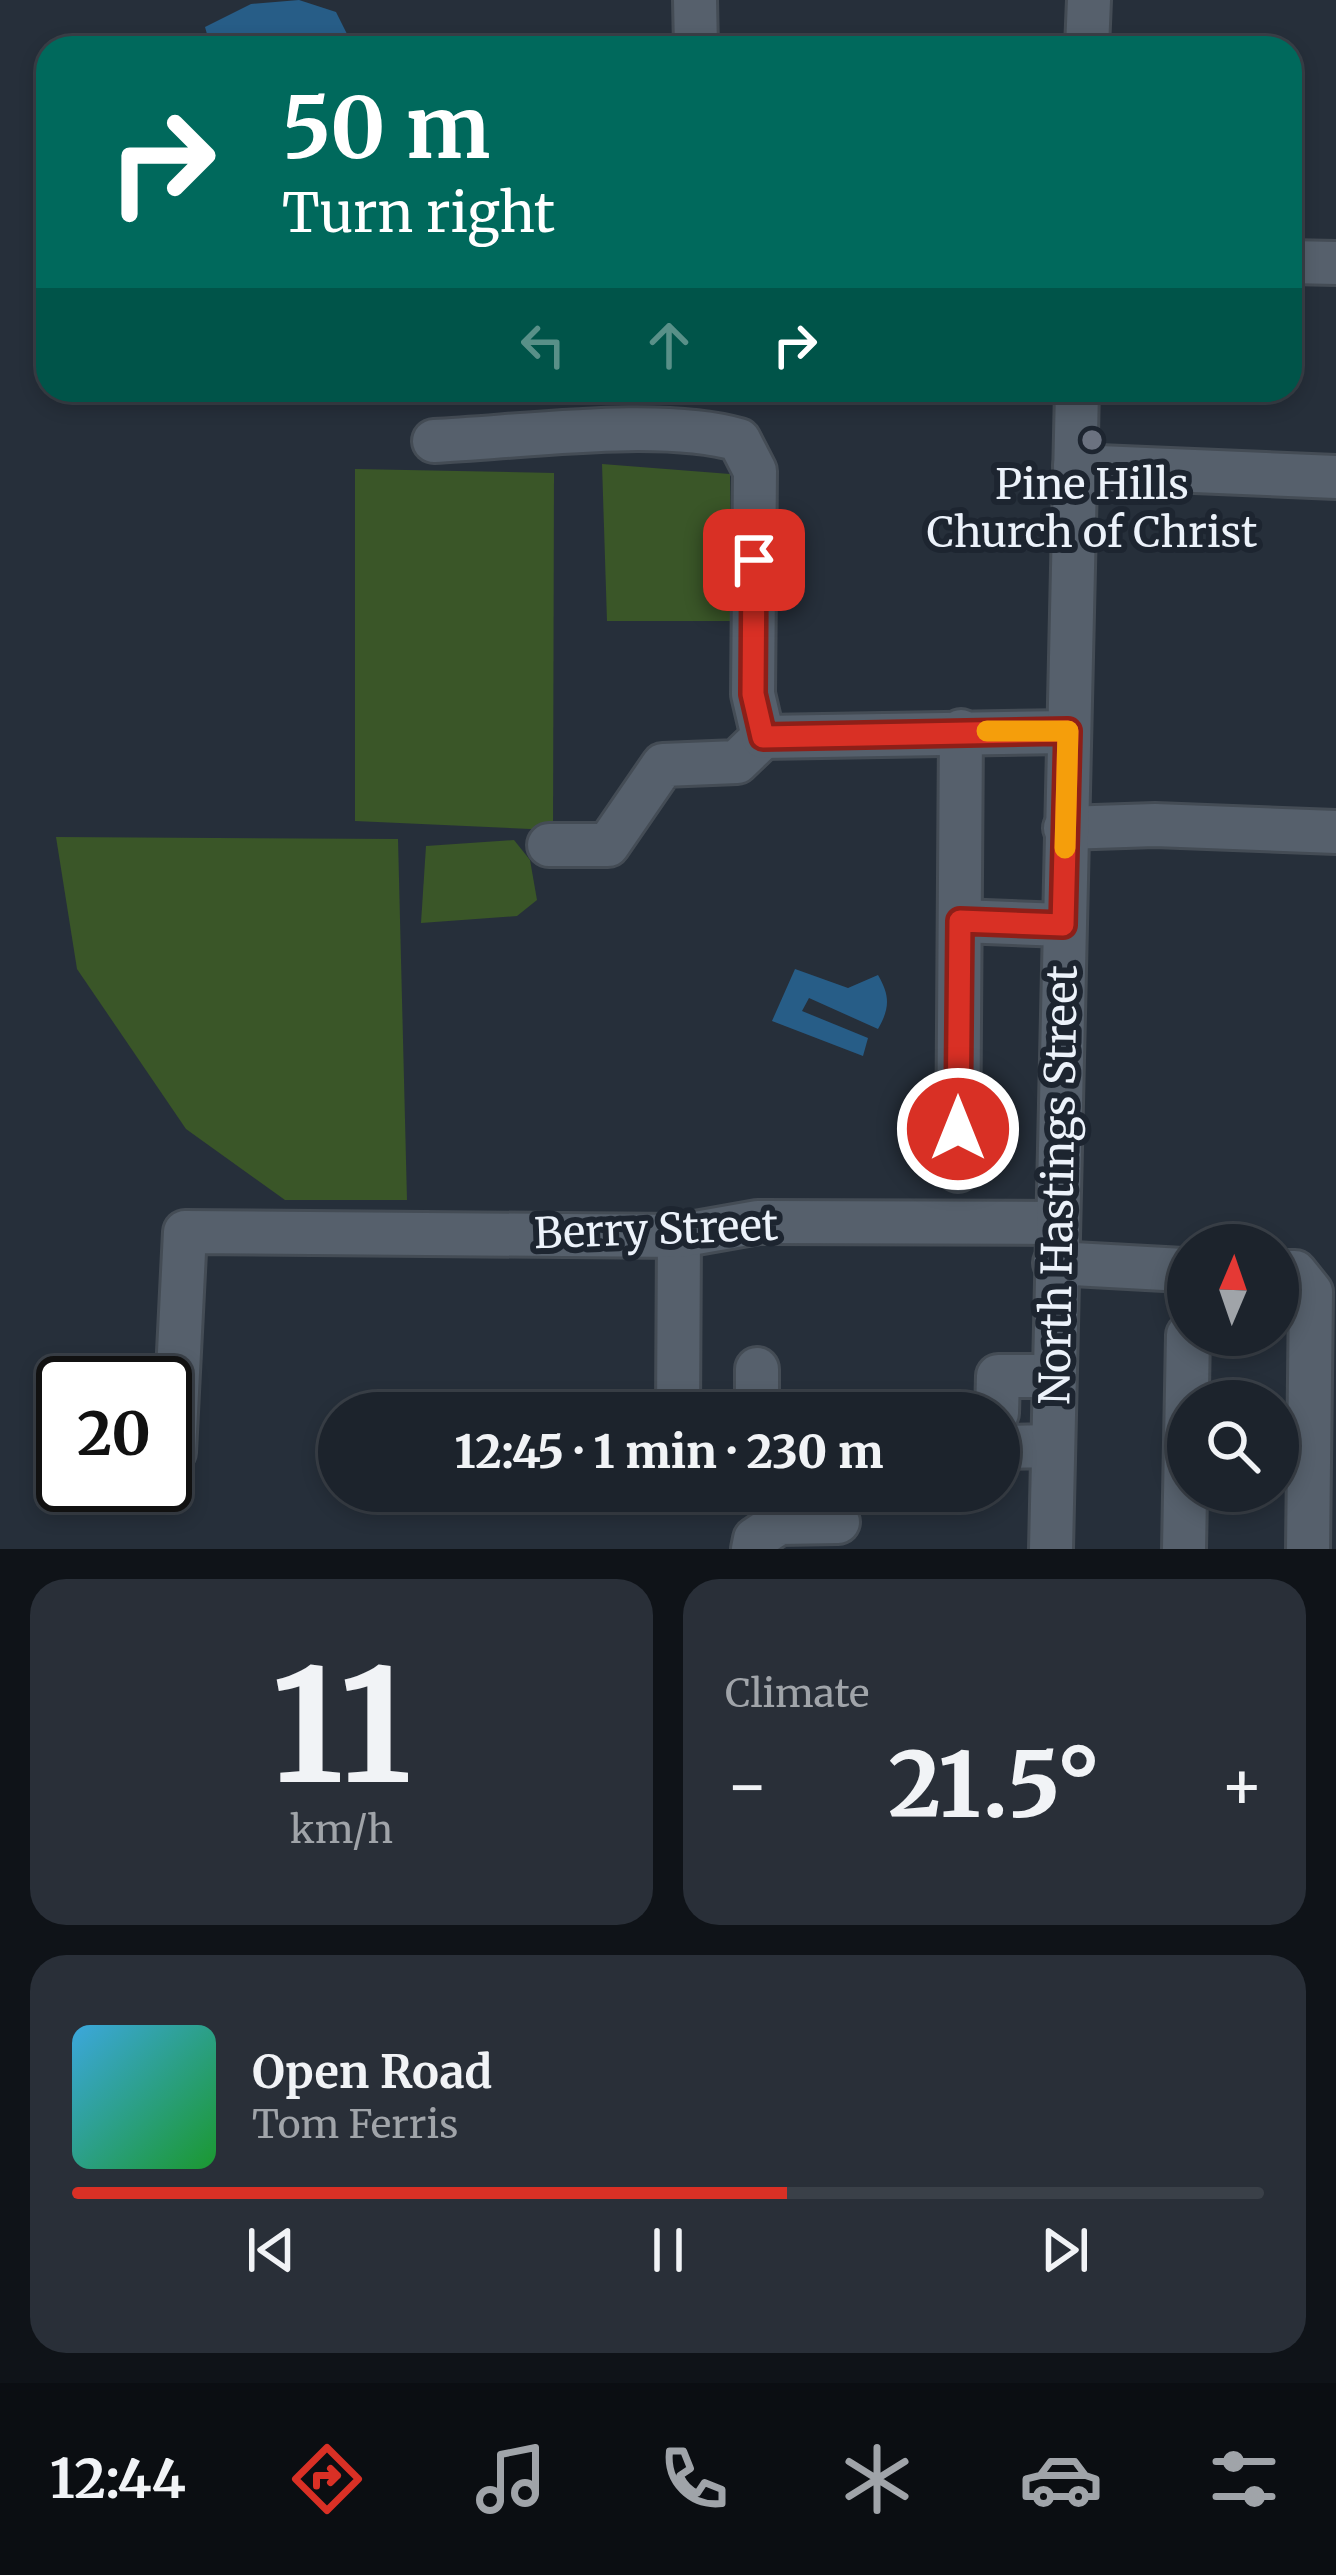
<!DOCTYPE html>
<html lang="en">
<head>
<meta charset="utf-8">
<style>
	body { margin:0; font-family:Merriweather,serif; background:#292f38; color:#f1f3f6; height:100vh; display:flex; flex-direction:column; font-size:45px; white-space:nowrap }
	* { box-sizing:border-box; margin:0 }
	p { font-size:39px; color:#a0a4a9 }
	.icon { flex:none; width:66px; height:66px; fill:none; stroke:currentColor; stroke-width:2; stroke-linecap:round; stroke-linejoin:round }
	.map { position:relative; height:1549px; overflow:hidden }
	.panel { display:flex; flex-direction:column; gap:30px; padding:30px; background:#0f1318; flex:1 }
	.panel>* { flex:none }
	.guide { position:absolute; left:36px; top:36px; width:1266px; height:366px; border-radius:36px; box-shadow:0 6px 18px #0003,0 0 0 3px #3a4048; background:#00695c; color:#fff; overflow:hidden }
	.needle { width:78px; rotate:2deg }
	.tools { position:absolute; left:1167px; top:1224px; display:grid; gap:24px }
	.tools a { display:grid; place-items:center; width:132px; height:132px; border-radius:50%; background:#1c232c; box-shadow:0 6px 18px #0003,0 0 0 3px #3a4048; font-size:60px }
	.speed { position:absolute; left:36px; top:1356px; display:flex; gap:24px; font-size:60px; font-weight:700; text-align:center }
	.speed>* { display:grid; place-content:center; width:156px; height:156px; border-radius:50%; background:#1c232c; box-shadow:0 6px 18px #0003,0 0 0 3px #3a4048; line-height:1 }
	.speed .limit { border:6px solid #111; border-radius:18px; background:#fff; color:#111 }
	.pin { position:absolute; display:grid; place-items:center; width:102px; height:102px; color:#fff; margin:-51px; border-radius:24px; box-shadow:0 6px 18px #0006 }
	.me { position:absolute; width:132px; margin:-66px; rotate:0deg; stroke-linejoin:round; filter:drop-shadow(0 0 9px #0008) }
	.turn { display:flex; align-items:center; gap:42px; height:252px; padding:0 48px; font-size:54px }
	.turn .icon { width:156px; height:156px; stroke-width:2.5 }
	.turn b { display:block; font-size:84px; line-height:102px }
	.lanes { display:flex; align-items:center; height:114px; padding:0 48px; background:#0003; justify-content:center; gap:60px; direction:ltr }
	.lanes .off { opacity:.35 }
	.big { font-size:90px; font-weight:800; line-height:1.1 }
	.panel .card { flex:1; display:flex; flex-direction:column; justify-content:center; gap:18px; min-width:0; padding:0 42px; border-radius:36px; background:#292f38 }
	.panel .dial { align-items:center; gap:0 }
	.dial b { font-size:156px; line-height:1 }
	.song { display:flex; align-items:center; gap:36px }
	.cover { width:144px; height:144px; border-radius:18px; background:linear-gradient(135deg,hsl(200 70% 55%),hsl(130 70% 35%)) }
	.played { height:12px; border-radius:6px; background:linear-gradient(90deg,#d93025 60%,#3a4048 60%) }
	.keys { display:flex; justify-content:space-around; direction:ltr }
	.heat { display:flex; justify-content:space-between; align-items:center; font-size:66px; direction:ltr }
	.panel .tiles { flex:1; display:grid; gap:30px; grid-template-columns:1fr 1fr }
	.card:last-child { grid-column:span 2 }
	.trip { position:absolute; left:318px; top:1392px; width:702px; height:120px; border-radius:60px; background:#1c232c; box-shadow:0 6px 18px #0003,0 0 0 3px #3a4048; font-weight:800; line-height:120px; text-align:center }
	.dock { display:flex; height:192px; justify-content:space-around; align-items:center; background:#0b0e12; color:#a0a4a9 }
	.dock .icon { width:84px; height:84px }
	.dock .current { color:#d93025 }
	.dock b { font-size:54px; color:#f1f3f6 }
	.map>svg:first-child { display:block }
	.green { fill:#3a5628 }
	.water { fill:#275d87 }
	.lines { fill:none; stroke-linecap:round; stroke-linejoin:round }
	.minor-casing { stroke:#444c55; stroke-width:48 }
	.minor { stroke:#56606c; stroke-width:42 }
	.route-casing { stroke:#8d1f18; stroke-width:30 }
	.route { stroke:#d93025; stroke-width:21 }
	.slow { stroke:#f59e0b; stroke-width:21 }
	.worship-dot { fill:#6b7280; stroke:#1d2530; stroke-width:4.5 }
	.labels { text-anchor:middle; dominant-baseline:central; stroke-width:12; stroke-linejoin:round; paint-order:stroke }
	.poi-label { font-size:42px; fill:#ecf2fa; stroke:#1d2530 }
	.street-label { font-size:42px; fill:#ecf2fa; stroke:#1d2530 }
</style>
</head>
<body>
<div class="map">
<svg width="1336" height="1549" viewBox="0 0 1336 1549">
	<rect width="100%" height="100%" fill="#262f3a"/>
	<!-- green -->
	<g class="green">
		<path d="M602 464 730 474 732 621H607Z"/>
		<path d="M355 469 554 473 553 830 355 821Z"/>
		<path d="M56 837 398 839 407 1200H285L186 1129 77 969Z"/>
		<path d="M514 840 530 860 537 900 517 916 421 923 426 846Z"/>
	</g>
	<!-- water -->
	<g class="water">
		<path d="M299 0 336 12 354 48H211L205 27 251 4Z"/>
		<path d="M795 969 848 988 878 975C890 996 890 1008 878 1029L809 998 802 1011 868 1038 863 1056 772 1021Z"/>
	</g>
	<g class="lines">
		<!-- minor casing -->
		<g class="minor-casing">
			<g id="minor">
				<path d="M695 0 696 48"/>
				<path d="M1087 48 1089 0"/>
				<path d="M1290 262 1336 263"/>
				<path d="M434 441C519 437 662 417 739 440L755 471 753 694 763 737 737 762 663 765 608 845H549"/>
				<path d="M1075 466 1336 477"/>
				<path d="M763 737 1068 732"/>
				<path d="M1065 828 1155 825 1336 832"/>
				<path d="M960 921 1063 925"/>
				<path d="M958 1170 961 731"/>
				<path d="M1055 1263 1183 1270 1188 1290"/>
				<path d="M1278 1272H1295L1311 1292 1308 1549"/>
				<path d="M678 1413 679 1236"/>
				<path d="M757 1413V1369"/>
				<path d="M997 1413 998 1376H1053"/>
				<path d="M999 1447 1052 1446"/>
				<path d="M174 1452 185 1232 679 1236 758 1222 1056 1223"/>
				<path d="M753 1549 755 1539 779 1523 838 1522"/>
				<path d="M1051 1549 1077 390"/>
				<path d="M1184 1549 1188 1335"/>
			</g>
		</g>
		<!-- minor -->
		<use href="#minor" class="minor"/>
	</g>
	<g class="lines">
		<!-- route casing -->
		<g class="route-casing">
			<path id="route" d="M754 560 753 694 763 737 1068 731 1063 925 960 921 958 1129"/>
		</g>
		<!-- route -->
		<use href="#route" class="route"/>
		<!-- slow -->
		<path class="slow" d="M987 731H1068L1065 848"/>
	</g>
	<!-- markers -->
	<circle class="worship-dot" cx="1092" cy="440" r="12"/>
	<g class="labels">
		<!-- poi labels -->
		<g class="poi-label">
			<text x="1092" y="484">Pine Hills<tspan x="1092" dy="48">Church of Christ</tspan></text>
		</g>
		<!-- street labels -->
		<g class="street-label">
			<text transform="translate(1058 1185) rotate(-89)">North Hastings Street</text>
			<text transform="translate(656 1229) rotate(-2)">Berry Street</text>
		</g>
	</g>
</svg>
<div class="tools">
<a><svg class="needle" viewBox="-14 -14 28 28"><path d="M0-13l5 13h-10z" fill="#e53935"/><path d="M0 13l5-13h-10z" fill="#a0a4a9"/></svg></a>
<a><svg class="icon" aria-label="search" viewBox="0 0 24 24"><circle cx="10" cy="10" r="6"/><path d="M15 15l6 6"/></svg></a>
</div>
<div class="speed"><div class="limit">20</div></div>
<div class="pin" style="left:754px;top:560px;background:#d93025"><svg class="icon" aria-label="arrive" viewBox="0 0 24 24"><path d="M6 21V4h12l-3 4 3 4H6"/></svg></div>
<svg class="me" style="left:958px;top:1129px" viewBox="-20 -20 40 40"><circle r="17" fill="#d93025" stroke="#fff" stroke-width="3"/><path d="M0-11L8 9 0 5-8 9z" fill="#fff"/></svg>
<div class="trip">12:45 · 1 min · 230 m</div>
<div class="guide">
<div class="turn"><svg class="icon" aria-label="right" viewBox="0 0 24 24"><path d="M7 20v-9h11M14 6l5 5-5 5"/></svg><div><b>50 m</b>Turn right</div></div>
<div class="lanes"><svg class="icon off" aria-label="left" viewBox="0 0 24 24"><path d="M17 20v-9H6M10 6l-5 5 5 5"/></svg><svg class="icon off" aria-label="ahead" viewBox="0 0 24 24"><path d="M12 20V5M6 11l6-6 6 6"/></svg><svg class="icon" aria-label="right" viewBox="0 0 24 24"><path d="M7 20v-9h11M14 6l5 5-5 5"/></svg></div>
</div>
</div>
<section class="panel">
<div class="tiles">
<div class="card dial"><b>11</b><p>km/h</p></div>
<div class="card"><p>Climate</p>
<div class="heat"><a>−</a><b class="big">21.5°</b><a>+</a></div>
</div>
<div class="card">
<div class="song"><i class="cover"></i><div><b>Open Road</b><p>Tom Ferris</p></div></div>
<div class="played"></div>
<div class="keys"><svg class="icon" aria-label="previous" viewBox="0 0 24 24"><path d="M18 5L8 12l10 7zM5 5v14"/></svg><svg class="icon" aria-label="pause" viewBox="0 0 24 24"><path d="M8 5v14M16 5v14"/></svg><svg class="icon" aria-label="next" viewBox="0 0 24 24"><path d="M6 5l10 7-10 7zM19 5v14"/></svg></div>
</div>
</div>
</section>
<nav class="dock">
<b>12:44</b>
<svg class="icon current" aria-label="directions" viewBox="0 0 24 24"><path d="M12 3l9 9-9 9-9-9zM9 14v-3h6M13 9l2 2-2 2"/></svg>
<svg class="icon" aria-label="music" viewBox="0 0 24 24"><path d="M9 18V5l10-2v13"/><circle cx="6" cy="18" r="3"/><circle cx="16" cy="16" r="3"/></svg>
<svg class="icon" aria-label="phone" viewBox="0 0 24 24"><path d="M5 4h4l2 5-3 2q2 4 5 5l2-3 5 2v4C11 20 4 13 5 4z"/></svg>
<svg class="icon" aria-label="climate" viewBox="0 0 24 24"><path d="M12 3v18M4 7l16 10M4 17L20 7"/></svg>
<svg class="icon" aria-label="car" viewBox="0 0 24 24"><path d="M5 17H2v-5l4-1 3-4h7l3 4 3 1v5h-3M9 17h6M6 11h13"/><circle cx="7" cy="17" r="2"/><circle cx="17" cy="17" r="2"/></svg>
<svg class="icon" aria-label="filters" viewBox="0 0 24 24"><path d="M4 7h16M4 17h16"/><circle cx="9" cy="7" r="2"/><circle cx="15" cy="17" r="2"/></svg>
</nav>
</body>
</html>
